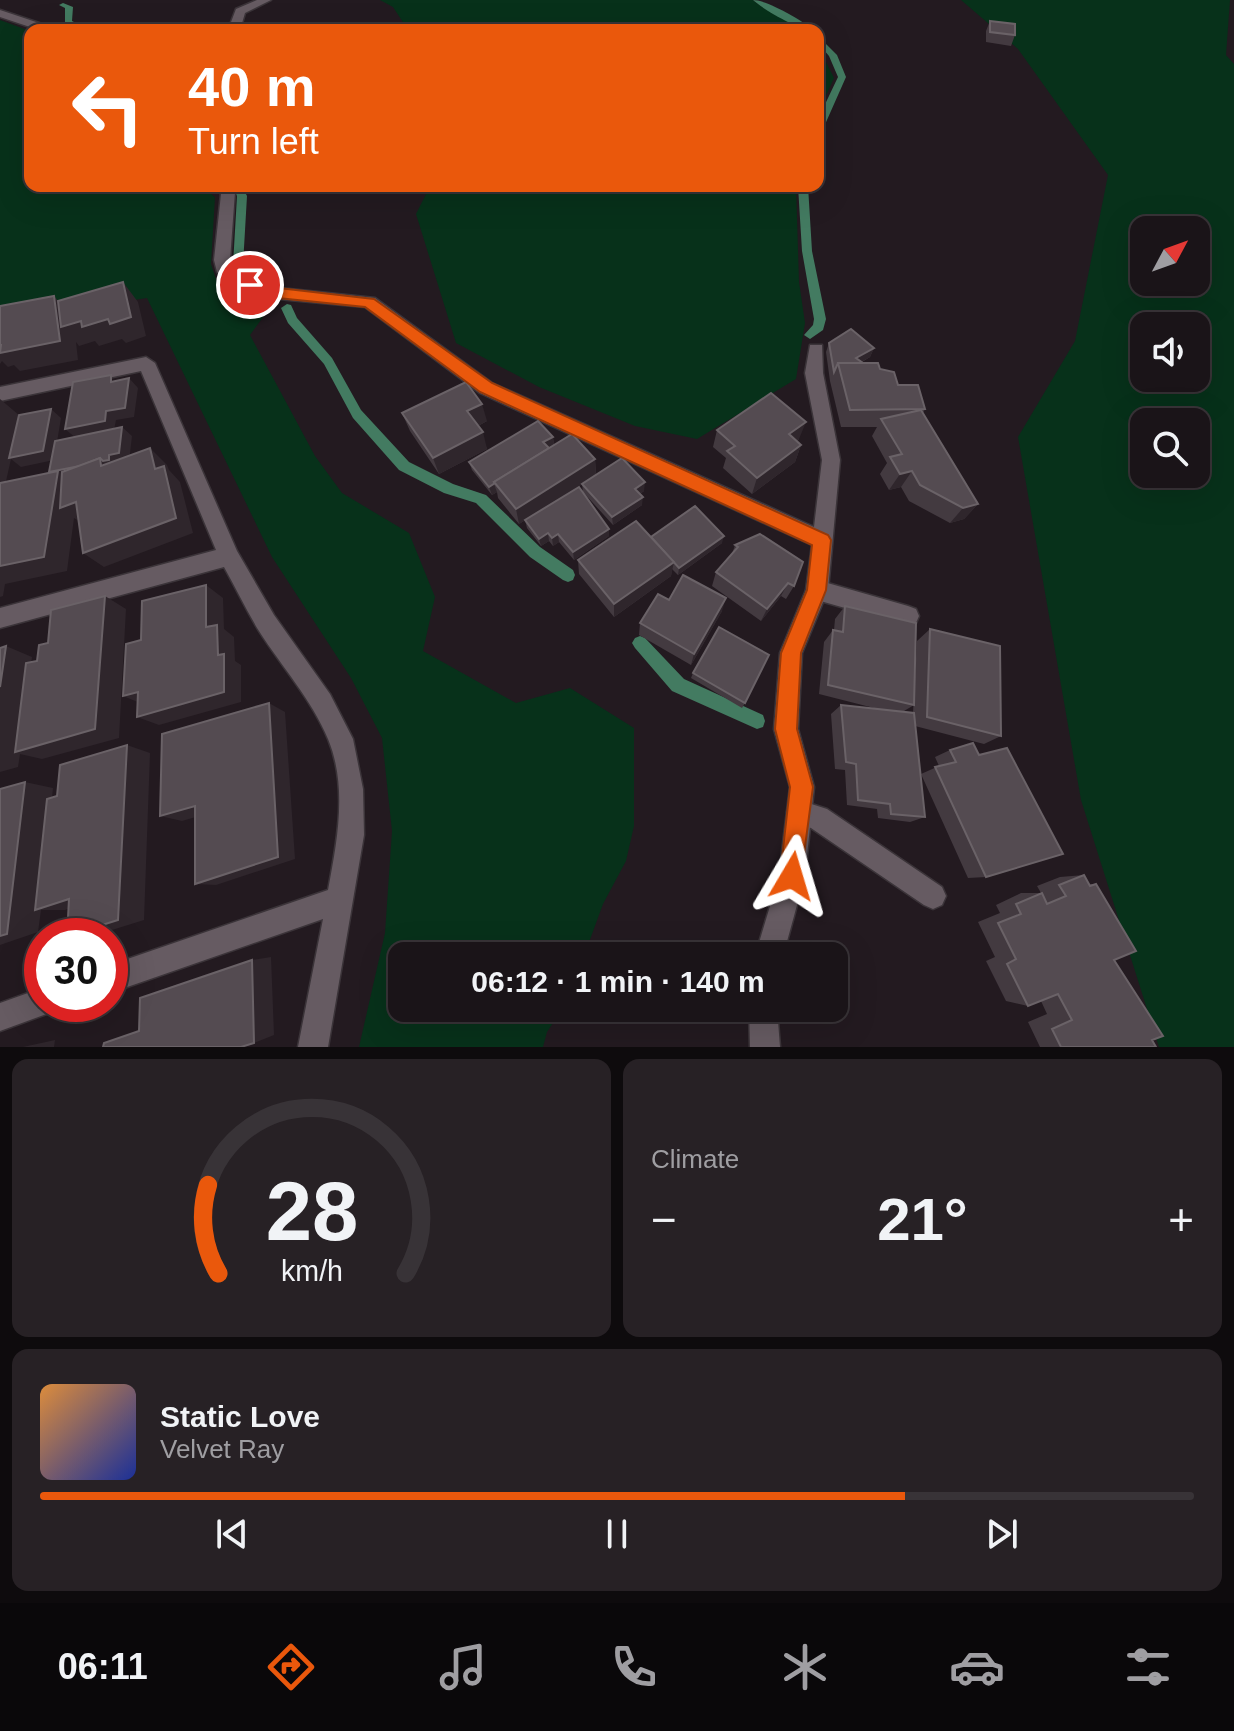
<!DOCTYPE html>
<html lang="en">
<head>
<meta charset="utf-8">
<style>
	body { margin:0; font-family:Helvetica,sans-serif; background:#272125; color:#f1f3f6; height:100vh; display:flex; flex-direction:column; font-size:30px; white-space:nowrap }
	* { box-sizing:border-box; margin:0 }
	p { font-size:26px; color:#9f9ea2 }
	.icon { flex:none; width:44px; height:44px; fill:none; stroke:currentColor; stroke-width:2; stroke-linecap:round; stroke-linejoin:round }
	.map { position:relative; height:1047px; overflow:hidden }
	.drawer { display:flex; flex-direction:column; gap:12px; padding:12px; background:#0e0b0d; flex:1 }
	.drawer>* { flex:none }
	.banner { position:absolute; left:24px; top:24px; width:800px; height:168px; border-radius:16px; box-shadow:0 8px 32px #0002,0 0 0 2px #383337; background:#ea580c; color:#fff; overflow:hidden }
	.needle { width:52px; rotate:49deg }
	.buttons { position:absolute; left:1130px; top:216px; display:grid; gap:16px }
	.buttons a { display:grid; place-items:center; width:80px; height:80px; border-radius:16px; background:#1a1418; box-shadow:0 8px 32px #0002,0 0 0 2px #383337; font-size:40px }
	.speed { position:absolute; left:24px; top:918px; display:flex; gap:16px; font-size:40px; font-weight:700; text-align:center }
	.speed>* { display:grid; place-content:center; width:104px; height:104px; border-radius:50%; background:#1a1418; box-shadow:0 8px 32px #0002,0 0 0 2px #383337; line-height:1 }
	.speed .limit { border:12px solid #d22; background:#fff; color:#111 }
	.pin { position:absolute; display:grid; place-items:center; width:68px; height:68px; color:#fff; margin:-34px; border:4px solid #fff; border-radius:50%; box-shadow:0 2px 8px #0007 }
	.me { position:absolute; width:88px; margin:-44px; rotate:7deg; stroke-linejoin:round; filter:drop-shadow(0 0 6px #0008) }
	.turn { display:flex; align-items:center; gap:28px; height:168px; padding:0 32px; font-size:36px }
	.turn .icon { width:104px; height:104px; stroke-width:2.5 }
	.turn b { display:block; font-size:56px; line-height:68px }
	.big { font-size:60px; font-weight:700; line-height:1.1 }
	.drawer .widget { flex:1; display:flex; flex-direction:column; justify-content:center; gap:12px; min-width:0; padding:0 28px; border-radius:16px; background:#272125 }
	.drawer .dial { align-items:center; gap:0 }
	.dial svg { height:208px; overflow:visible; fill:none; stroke:#383337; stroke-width:7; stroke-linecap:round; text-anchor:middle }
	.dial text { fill:#f1f3f6; stroke:none }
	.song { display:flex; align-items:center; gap:24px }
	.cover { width:96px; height:96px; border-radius:12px; background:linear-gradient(135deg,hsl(30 70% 55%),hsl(230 70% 35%)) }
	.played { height:8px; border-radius:4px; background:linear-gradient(90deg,#ea580c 75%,#383337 75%) }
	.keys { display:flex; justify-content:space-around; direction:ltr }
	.heat { display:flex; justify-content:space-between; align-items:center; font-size:44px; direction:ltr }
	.drawer .tiles { flex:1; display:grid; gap:12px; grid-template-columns:1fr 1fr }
	.widget:last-child { grid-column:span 2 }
	.trip { position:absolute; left:388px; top:942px; width:460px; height:80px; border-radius:16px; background:#1a1418; box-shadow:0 8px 32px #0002,0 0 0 2px #383337; font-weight:700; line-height:80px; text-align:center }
	.tabs { display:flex; height:128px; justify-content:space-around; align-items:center; background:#0a080a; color:#9f9ea2 }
	.tabs .icon { width:56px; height:56px }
	.tabs .on { color:#ea580c }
	.tabs b { font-size:36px; color:#f1f3f6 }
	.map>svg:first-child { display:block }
	.green { fill:#07311a; fill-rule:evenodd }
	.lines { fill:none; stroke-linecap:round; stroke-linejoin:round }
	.stream { fill:#437b61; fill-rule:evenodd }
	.service-casing { stroke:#3b3439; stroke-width:3 }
	.minor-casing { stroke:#3b3439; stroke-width:3 }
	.service { fill:#665b62; fill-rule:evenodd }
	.minor { fill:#665b62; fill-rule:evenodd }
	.wall { fill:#433a40 }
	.shaded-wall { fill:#2f262c }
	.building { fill:#544b51; stroke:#6a6267; stroke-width:2 }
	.route { fill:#ea580c; stroke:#983908; stroke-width:2 }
</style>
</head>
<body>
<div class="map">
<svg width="1234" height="1047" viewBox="0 0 1234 1047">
	<rect width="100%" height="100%" fill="#231a20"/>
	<!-- green -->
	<g class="green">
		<path d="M380 0H753C768 14 791 16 803 30H408L393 7Z"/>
		<path d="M961 0H1230L1226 55 1234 64V1047H1159L1081 800 1018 437 1075 341 1108 175 1018 49ZM1144 230H1196V282H1144ZM1144 326H1196V378H1144ZM1144 422H1196V474H1144Z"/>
		<path d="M0 20 30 31V186H201L215 197 211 264 217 282 274 302 250 335 315 456 342 493 409 533 435 597 423 651 516 703 570 688 634 728V826L626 861 603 904 584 956H402V1008H563L547 1032 543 1047H359L385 933 392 831 382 738 351 678 272 557 147 298 0 321Z"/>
		<path d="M818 46 834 78 818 113Z"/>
		<path d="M430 186H796L799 282 805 323 796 379 697 439 635 426 539 387 456 343 416 214Z"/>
	</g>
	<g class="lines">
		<!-- stream -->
		<g class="stream">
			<path d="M753 0C767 0 802 20 813 30 799 30 764 10 753 0Z"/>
			<path d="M63 3 73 7 72 21 90 30H79L65 24V8L59 5Z"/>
			<path d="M818 36 837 55 846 77 823 129 818 132V119L838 77 829 56 818 43Z"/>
			<path d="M232 186H242L247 196 243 265 245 270 277 280V286L273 287 237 275 233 265 237 196Z"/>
			<path d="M798 186H808L812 251 826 319 823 330 810 339 804 335 813 325 814 319 802 251Z"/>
			<path d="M287 304 291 305 297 318 332 358 361 410 409 462 453 484 486 495 540 547 573 570 575 575 573 580 568 582 563 580 530 557 476 503 444 493 399 470 353 418 324 364 288 323 281 308Z"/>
			<path d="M640 636 645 638 684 679 763 715 765 721 763 727 757 729 672 691 635 648 632 643 635 638Z"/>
		</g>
		<!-- service casing -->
		<g class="service-casing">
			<g id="service">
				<path d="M0 10 54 28 56 30H39L0 17Z"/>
				<path d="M817 580 908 606 916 609 919 616 916 623 908 626 817 600 810 597 806 590 810 583Z"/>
				<path d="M799 800 827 809 942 887 946 896 942 905 933 909 924 905 811 828 790 821 787 812 790 803Z"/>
			</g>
		</g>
		<!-- minor casing -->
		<g class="minor-casing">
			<g id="minor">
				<path d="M257 0H271L245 13 240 30H228L236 9Z"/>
				<path d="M212 186H229L235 192 230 260 238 275 270 287 375 298 492 383 814 527 822 460 805 373 810 345H822L823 373 840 460 828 590 802 653 798 729 814 787 805 876 783 956H755L779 876 790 787 774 729 780 653 806 590 812 545 480 393 365 307 268 298 226 283 217 272 214 260 221 194Z"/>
				<path d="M146 357 155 363 237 551 274 615 330 694 353 739 363 789 364 835 328 1047H298L323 919 110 993V965L328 890C337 842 348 787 328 739 312 700 282 667 259 631 246 610 236 588 224 567L0 628V608L216 550 141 371 0 401V387Z"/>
				<path d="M42 988V1004H55L52 1012 0 1031V1003Z"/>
				<path d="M749 1008H777L780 1047H750Z"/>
			</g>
		</g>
		<!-- service -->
		<use href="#service" class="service"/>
		<!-- minor -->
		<use href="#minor" class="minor"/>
	</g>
	<!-- wall -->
	<g class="wall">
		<path d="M990 21 1015 35 1011 46 986 42V31Z"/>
		<path d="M829 343 874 348 870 357 862 362 880 369 925 409 923 413 978 504 964 519 950 523 909 501 901 487 889 490 880 474 887 463 872 436 877 427H841L830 381 826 352Z"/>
		<path d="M402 413 487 421 478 426 487 449 439 474 410 431Z"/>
		<path d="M717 430 799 439 797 441 801 445 795 462 752 494 723 468 726 458 713 447Z"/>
		<path d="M553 437 554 446 595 459 596 475 644 491 640 494 642 505 613 525 583 492 582 484 519 524 498 498 497 492 492 495 472 470 469 462Z"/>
		<path d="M525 520 609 536 574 560 559 542 553 546 549 541 541 546 527 528Z"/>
		<path d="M722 543 678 575 672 569 671 576 614 617 579 574 578 560Z"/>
		<path d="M735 545 794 586 786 599 781 596 761 621 712 586 716 572 732 554Z"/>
		<path d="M669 600 722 611 691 665 639 635 640 623Z"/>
		<path d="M845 606 914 705 904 711 913 713 917 641 930 629 1001 736 984 744 915 726 925 817 910 822 878 818 877 809 847 805 845 770 835 769 831 714 841 705 878 709 819 694 824 642 833 630H834L835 619Z"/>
		<path d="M693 673 745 703 742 708 691 678Z"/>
		<path d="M973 743 986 877 968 878 921 774 939 766 935 757 950 750Z"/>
		<path d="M1084 875 1089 884H1096L1114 960 1156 1047H1040L1028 1022 1047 1014 1041 1001 1028 1006 1006 1001 986 961 995 957 978 922 1000 913 996 905 1021 893H1041L1037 886 1060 877Z"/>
	</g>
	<!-- shaded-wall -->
	<g class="shaded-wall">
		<path d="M123 282 138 302 146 336 126 343 122 339 99 346 95 341 79 346 76 342 78 360 20 371 14 365 8 367 2 361 0 364V316L54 296 71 316Z"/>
		<path d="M874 348 870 357 852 367 856 358Z"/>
		<path d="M129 378 138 388 134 417 116 420 114 430 76 438 65 429 106 411Z"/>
		<path d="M0 399 20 416 51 409 61 418 54 460 21 467 11 459 4 490 0 491Z"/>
		<path d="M482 404 487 421 472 429 467 411Z"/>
		<path d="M806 422 799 439 783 451 789 434Z"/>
		<path d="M122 427 132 436 129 462 79 487 82 523 74 518 67 571 5 584 3 596 0 597V550L49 472 109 455Z"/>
		<path d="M483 432 487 449 439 474 433 458Z"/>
		<path d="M553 437 554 446 545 451 543 442Z"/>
		<path d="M801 445 795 462 752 494 757 478Z"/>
		<path d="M150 448 167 465 169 470 180 482 193 533 104 567 83 553 155 469Z"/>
		<path d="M595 459 596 476 519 524 516 509Z"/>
		<path d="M912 471 901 487 889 490 900 474Z"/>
		<path d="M645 482 644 491 635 497V489Z"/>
		<path d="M494 484 497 492 492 495 489 487Z"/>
		<path d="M643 497 642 505 613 525 612 517Z"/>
		<path d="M978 504 964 519 950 523 963 508Z"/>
		<path d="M609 529V536L574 560 573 552Z"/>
		<path d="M548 533 549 541 541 546 539 539Z"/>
		<path d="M558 534 559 542 553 546 552 538Z"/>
		<path d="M724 536 722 543 678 575 679 568Z"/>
		<path d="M674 562 671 576 614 617V604Z"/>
		<path d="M788 583 781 596 761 621 767 609Z"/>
		<path d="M206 585 223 598 224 629 234 637 235 661 241 665V702L159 725 137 717 218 655 206 627Z"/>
		<path d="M105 596 126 609 119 738 42 759 20 754 18 767 0 772V687L6 646 32 657 20 751Z"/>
		<path d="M726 598 722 611 691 665 694 654Z"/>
		<path d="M138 692 145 705 123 696Z"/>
		<path d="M269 703 285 712 295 859 216 885 195 884Z"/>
		<path d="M127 745 150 753 144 920 96 935 68 936Z"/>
		<path d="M25 782 53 788 41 908 69 899H97L65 910H41L38 932 0 945V936Z"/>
		<path d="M195 806 216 811 182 821 160 816Z"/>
		<path d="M271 957 274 1035 254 1043 252 960Z"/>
		<path d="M55 1040 54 1047H23Z"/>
	</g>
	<!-- building -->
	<g class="building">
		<path d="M990 21 1015 24V35L990 32Z"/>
		<path d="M123 282 131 317 110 324 108 319 82 327 81 321 61 327 58 301Z"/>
		<path d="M54 296 60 341 0 353 1 345H0V306Z"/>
		<path d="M851 329 874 348 856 358 863 363H838L834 372 829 343Z"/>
		<path d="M838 363H878L880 369 894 372 898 385H918L925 409 850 410Z"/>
		<path d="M111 375V382L129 378 125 408 106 411 105 421 65 429 73 382Z"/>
		<path d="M466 382 482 404 467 411 483 432 433 458 402 413Z"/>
		<path d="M771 393 806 422 789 434 801 445 757 478 727 451 735 446 717 430Z"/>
		<path d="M51 409 43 451 9 458 19 415Z"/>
		<path d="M921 410 978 504 963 508 920 485 912 471 900 474 890 457 902 454 881 419Z"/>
		<path d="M538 421 553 437 543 442 549 448 494 482 495 483 489 487 469 462Z"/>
		<path d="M122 427 119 453 109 455V460L103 461 100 458 80 466 49 472 55 441Z"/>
		<path d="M572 434 595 459 516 509 494 482Z"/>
		<path d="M150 448 155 469 164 466 176 518 83 553 76 502 60 508 62 472 100 458 101 466Z"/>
		<path d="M622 458 645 482 635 489 643 497 612 517 582 484Z"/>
		<path d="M58 471 44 557 0 566V483Z"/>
		<path d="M579 487 609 529 573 552 558 534 552 538 548 533 539 539 525 520Z"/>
		<path d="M695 506 724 536 679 568 651 537Z"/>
		<path d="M636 521 674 562 614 604 578 560Z"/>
		<path d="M760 534 803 562 794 586 788 583 767 609 716 572 738 547 735 545Z"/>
		<path d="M683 575 726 598 694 654 640 623 658 594 669 600Z"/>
		<path d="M206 585V627L217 625 218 655 224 654V692L137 717 138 692 123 696 126 644 141 640 142 601Z"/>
		<path d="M105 596 95 729 15 752 26 663 37 661 39 645 48 643 51 610Z"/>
		<path d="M845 606 916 623 914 705 828 685 833 630 843 632Z"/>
		<path d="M719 627 769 655 745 703 693 673Z"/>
		<path d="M930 629 1000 646 1001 736 927 717Z"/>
		<path d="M6 646 0 687V648Z"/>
		<path d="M269 703 278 857 195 884V806L160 816 162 734Z"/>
		<path d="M841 705 914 713 925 817 891 814 890 804 858 800 856 764 846 762Z"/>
		<path d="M973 743 979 755 1007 748 1063 854 986 877 935 767 956 762 950 750Z"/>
		<path d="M127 745 118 920 67 936 69 899 35 910 47 799 57 796 60 765Z"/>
		<path d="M25 782 7 934 0 936V789Z"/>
		<path d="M1084 875 1090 886 1096 884 1136 951 1114 960 1163 1036 1152 1040 1156 1047H1061L1052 1029 1072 1020 1058 994 1028 1006 1007 964 1016 959 998 923 1021 914 1016 904 1042 893 1047 904 1066 896 1059 885Z"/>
		<path d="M252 960 254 1043 241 1047H103L104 1043 139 1031 140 998Z"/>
	</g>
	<!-- route -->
	<path class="route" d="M250 280 270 287 374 299 492 383 828 535 831 540 826 590 801 653 797 729 813 787 800 884 792 888 783 884 780 876 790 787 775 729 781 653 807 590 812 545 480 392 365 307 268 297 245 289V282Z"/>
</svg>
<div class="buttons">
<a><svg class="needle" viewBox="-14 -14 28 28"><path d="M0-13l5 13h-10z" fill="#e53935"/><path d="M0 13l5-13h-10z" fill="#9f9ea2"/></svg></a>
<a><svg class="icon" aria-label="sound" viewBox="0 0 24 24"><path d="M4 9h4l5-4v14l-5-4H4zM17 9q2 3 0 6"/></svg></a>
<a><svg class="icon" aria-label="search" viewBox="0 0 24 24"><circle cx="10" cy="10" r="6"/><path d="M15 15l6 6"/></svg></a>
</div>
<div class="speed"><div class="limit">30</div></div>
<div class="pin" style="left:250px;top:285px;background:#d93025"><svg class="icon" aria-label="arrive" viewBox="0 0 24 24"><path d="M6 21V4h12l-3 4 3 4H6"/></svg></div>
<svg class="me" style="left:792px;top:876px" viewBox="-20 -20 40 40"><path d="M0-17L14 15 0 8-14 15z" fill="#ea580c" stroke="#fff" stroke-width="4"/></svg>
<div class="trip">06:12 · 1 min · 140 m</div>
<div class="banner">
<div class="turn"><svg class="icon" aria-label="left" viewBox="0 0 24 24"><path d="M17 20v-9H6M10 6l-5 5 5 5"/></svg><div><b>40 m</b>Turn left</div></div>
</div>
</div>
<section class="drawer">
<div class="tiles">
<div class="widget dial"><svg viewBox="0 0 100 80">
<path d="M14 69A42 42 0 1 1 86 69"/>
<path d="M14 69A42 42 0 0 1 10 35" stroke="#ea580c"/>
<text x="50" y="56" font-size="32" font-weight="700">28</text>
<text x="50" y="72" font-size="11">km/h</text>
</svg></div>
<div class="widget"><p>Climate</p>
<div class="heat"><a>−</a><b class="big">21°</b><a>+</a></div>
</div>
<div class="widget">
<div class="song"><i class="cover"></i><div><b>Static Love</b><p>Velvet Ray</p></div></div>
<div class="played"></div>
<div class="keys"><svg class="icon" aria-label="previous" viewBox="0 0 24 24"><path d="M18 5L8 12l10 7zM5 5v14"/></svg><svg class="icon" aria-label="pause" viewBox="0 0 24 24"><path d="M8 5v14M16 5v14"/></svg><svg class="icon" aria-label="next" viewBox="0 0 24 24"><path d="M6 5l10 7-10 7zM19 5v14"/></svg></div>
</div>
</div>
</section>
<nav class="tabs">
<b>06:11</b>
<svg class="icon on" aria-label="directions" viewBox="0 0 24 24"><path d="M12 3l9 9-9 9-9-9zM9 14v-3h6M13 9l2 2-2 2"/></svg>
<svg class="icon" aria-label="music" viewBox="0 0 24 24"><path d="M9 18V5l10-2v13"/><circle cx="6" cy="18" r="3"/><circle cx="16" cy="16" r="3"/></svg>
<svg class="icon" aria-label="phone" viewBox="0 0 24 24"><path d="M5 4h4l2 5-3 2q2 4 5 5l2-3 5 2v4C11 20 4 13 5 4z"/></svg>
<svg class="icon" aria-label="climate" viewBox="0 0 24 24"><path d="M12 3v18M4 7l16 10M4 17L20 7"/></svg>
<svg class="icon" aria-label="car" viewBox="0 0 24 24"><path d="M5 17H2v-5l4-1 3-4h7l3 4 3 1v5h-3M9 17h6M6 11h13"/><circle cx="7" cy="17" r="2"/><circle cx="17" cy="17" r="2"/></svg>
<svg class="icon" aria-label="filters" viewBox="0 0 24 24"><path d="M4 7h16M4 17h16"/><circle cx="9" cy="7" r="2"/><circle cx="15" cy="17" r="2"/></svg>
</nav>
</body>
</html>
